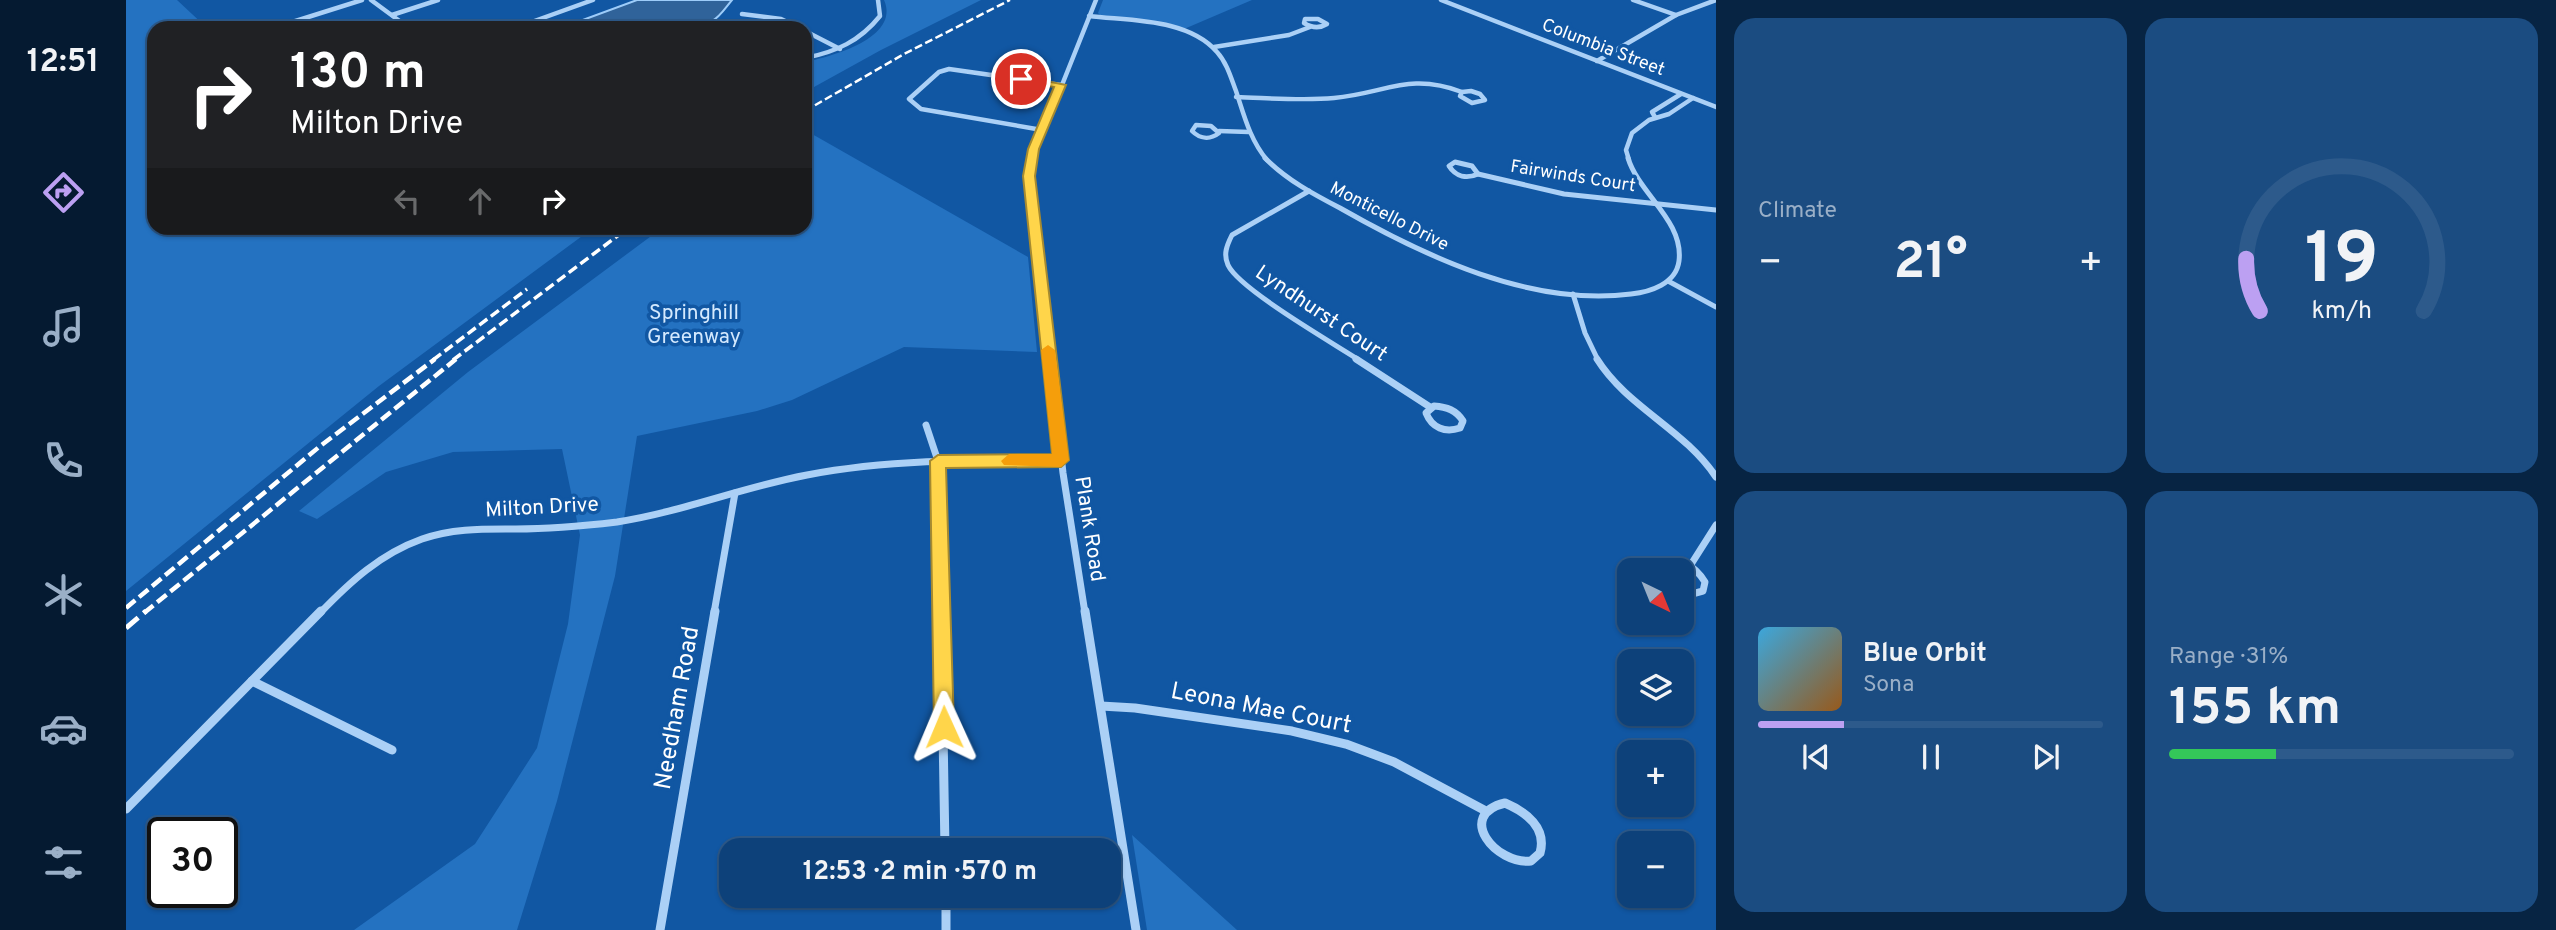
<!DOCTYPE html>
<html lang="en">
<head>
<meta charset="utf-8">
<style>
	body { margin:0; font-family:Overpass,sans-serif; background:#1b4c81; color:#f1f3f6; height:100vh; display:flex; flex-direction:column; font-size:26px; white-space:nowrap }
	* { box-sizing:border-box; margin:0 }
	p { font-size:23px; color:#9aafc7 }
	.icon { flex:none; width:38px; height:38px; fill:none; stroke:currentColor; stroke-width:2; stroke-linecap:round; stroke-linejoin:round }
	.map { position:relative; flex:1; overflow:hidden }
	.drawer { display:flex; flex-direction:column; gap:18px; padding:18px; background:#072443; width:840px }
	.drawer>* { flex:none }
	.top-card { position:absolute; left:21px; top:21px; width:665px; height:214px; border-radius:21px; box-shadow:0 2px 5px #0004,0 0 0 2px #2d5a8b; background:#202124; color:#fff; overflow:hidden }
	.needle { width:46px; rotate:137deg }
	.fabs { position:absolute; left:1491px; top:558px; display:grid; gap:14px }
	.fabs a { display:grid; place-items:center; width:77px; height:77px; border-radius:14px; background:#0d417a; box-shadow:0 2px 5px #0004,0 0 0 2px #2d5a8b; font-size:35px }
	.speed { position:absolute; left:21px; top:817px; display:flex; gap:14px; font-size:35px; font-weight:700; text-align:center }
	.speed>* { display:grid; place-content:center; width:91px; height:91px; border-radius:50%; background:#0d417a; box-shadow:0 2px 5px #0004,0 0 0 2px #2d5a8b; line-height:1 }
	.speed .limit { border:4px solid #111; border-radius:10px; background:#fff; color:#111 }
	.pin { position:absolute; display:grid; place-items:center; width:60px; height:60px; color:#fff; margin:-30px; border:4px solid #fff; border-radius:50%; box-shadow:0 2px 7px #0007 }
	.me { position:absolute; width:77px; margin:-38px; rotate:359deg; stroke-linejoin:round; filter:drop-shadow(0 0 5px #0008) }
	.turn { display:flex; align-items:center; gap:24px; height:147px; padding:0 28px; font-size:32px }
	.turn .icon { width:91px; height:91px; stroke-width:2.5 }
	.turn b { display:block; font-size:49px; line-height:60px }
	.lanes { display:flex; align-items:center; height:66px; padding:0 28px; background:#0003; justify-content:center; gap:35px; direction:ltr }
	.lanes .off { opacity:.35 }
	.big { font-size:52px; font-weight:700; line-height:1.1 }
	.drawer .card { flex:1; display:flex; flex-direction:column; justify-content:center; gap:10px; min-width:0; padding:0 24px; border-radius:21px; background:#1b4c81 }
	.drawer .dial { align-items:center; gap:0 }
	.dial svg { height:182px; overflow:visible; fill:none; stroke:#2d5a8b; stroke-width:7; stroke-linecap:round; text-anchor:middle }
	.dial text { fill:#f1f3f6; stroke:none }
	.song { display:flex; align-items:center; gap:21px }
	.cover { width:84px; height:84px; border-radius:10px; background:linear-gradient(135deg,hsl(200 70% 55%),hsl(30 70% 35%)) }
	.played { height:7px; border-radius:4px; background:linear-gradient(90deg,#bca0f2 25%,#2d5a8b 25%) }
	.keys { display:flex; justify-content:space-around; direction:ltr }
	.heat { display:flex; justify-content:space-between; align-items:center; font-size:38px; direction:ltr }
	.charge { height:10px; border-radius:5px; background:linear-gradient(90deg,#34c759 31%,#2d5a8b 0) }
	.drawer .tiles { flex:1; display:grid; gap:18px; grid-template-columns:repeat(2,1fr) }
	.trip { position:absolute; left:593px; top:838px; width:402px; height:70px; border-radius:21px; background:#0d417a; box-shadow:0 2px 5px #0004,0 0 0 2px #2d5a8b; font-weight:700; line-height:70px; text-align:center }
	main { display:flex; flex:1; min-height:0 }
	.tab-bar { display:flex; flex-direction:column; width:126px; justify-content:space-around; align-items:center; background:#051a31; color:#9aafc7 }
	.tab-bar .icon { width:49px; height:49px }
	.tab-bar .current { color:#bca0f2 }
	.tab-bar b { font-size:32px; color:#f1f3f6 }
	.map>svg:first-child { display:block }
	.green { fill:#2472c1 }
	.water { fill:#30639a; stroke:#9dccf9; stroke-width:2 }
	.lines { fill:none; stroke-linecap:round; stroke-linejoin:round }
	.minor-far3 { stroke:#abd0f6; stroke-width:4.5 }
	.minor-far2 { stroke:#abd0f6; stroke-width:5 }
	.minor-far1 { stroke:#abd0f6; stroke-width:7 }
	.minor { stroke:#abd0f6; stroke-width:9 }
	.rail-far3 { stroke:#fff; stroke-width:2.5; stroke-dasharray:8 3.5; stroke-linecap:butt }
	.rail-far2 { stroke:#fff; stroke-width:3.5; stroke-dasharray:10 4.5; stroke-linecap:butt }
	.rail-far1 { stroke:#fff; stroke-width:4.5; stroke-dasharray:12 5; stroke-linecap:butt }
	.rail { stroke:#fff; stroke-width:5; stroke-dasharray:16 7; stroke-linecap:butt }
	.route { fill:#ffd54a; stroke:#a68a30; stroke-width:2 }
	.slow { fill:#f59e0b }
	.labels { text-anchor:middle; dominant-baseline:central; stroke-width:7; stroke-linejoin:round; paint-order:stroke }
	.far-street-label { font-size:18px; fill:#fff; stroke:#1157a3 }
	.park-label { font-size:21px; fill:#d4e9fe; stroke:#1157a3 }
	.street-label { font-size:21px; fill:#fff; stroke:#1157a3 }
	.near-street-label { font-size:24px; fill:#fff; stroke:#1157a3 }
</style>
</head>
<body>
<main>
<nav class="tab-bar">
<b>12:51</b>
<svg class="icon current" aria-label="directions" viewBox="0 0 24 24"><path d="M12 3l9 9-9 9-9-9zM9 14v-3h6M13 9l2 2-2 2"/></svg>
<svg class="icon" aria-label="music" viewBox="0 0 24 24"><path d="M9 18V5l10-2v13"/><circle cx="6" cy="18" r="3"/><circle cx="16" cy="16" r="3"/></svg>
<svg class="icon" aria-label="phone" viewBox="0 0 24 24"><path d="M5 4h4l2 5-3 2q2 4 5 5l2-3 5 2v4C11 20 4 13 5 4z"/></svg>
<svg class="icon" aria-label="climate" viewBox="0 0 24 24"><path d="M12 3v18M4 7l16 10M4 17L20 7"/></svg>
<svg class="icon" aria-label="car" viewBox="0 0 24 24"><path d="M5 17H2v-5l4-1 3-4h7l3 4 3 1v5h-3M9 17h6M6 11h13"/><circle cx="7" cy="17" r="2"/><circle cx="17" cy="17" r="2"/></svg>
<svg class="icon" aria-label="filters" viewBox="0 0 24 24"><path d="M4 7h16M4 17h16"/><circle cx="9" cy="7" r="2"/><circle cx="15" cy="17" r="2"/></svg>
</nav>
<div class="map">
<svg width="1590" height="930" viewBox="0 0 1590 930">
	<rect width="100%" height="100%" fill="#1157a3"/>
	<!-- green -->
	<g class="green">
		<path d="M0 0H51L81 28H28V228H467L253 386 0 591Z"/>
		<path d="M758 0H855L755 50 679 92V76L685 72 679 62C704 57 775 38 758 0Z"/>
		<path d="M977 0H1126L1058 29 975 16 972 13Z"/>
		<path d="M679 130 902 257 911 352 778 347 666 400 631 411 511 436 489 576 431 801 391 930H228L349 844 411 748 442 624 454 535 436 449 327 452 260 472 191 519 173 511 342 372 536 228H679Z"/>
		<path d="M1006 835 1111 930H1021Z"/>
	</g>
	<!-- water -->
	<path class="water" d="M511 0H606C600 7 594 17 586 21 570 30 550 18 534 28H435Z"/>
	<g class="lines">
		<!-- minor-far3 -->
		<g class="minor-far3">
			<path d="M245 0 283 28"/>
			<path d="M1315 0 1590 107"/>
			<path d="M1507 0 1550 15"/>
			<path d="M616 14 655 19 674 28"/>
			<path d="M266 15 312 0"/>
			<path d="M963 16C1003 21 1062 18 1091 52 1101 63 1105 78 1110 91 1118 115 1124 140 1141 160"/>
			<path d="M1179 19H1192L1201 24C1193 29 1186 28 1178 23Z"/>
			<path d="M160 24 236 0"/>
			<path d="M389 28 467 0"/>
			<path d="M679 31 714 49"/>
			<path d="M1088 47 1163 35 1184 27"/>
			<path d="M679 58C710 52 734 41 754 16L752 0"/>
			<path d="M1471 61 1550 15 1590 0"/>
			<path d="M1345 91 1354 94 1359 100 1346 103 1334 96 1336 92Z"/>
			<path d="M1110 97C1143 98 1176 101 1208 98 1260 93 1283 72 1336 92"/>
			<path d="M1529 117 1526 112 1555 94"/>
			<path d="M1070 125 1085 126 1093 133C1084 140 1074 139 1066 131Z"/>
			<path d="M916 130 795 109 783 99 813 72 823 69 935 85"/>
			<path d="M1093 131 1123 132"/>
			<path d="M906 160 970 0"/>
			<path d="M1503 160 1500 150 1506 133 1523 120 1543 114 1567 98"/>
		</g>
		<!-- minor-far2 -->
		<g class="minor-far2">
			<path d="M906 158 903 176 924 360"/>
			<path d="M1139 158C1161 180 1187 194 1214 208 1298 256 1405 307 1505 294 1524 292 1550 284 1553 261 1558 221 1513 194 1502 158"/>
			<path d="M1329 162 1346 166 1352 174C1341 179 1330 177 1323 166Z"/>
			<path d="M1352 174 1438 194 1590 210"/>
			<path d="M1183 191 1106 235C1101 245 1097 254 1102 265 1113 289 1207 343 1233 360"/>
			<path d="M1542 281 1590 307"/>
			<path d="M1447 294 1459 333 1472 360"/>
		</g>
		<!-- minor-far1 -->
		<g class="minor-far1">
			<path d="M924 359 937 473 959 613"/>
			<path d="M1230 359 1304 407"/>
			<path d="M1471 359C1501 407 1558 429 1590 477"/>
			<path d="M1308 406C1321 407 1330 410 1337 421L1334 428C1319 433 1306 428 1300 413Z"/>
			<path d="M800 425 812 461 815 613"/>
			<path d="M1564 566 1590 525"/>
			<path d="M1535 570V564C1553 555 1569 566 1579 582L1577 591 1566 594 1556 591"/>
			<path d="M194 613C224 582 254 554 296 539 327 528 358 529 390 529 424 529 457 526 491 522 556 512 617 487 681 475 765 459 850 460 935 460"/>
			<path d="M588 613 609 493"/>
		</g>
		<!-- minor -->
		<g class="minor">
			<path d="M815 611 819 850"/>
			<path d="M959 611 1010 930"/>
			<path d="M126 681 266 750"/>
			<path d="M975 706 1009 708 1166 731 1220 744 1268 762 1358 810"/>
			<path d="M1379 803C1400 812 1421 828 1414 853L1405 861C1370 865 1329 815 1379 803Z"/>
			<path d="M0 809 195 611"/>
			<path d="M820 896V930"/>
			<path d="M534 930 589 611"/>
		</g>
		<!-- rail-far3 -->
		<path class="rail-far3" d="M679 111 778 54 884 0"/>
		<!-- rail-far2 -->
		<g class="rail-far2">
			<path d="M307 360 401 289"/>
			<path d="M327 360 502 228"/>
		</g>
		<!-- rail-far1 -->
		<g class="rail-far1">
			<path d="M0 608 193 447 309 359"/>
			<path d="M18 613 330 359"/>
		</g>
		<!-- rail -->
		<path class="rail" d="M0 628 20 611"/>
	</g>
	<!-- route -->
	<path class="route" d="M895 76 940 85 913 149 909 176 943 460 935 467 820 468 828 727 825 734 818 737 811 734 808 727 804 461 812 455 926 454 897 176 902 149 928 87 892 81V77Z"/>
	<!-- slow -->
	<path class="slow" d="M922 345 929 350 943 460 935 467 878 465 875 461 883 454H926L915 350Z"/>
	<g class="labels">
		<!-- far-street labels -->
		<g class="far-street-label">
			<text transform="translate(1477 48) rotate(21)">Columbia Street</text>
			<text transform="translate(1447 177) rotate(9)">Fairwinds Court</text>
			<text transform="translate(1263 217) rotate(27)">Monticello Drive</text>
		</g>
		<!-- park labels -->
		<g class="park-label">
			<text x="568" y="313">Springhill<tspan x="568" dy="24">Greenway</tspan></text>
		</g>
		<!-- street labels -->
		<g class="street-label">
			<text transform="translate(1195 314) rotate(34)">Lyndhurst Court</text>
			<text transform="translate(416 508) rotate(-3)">Milton Drive</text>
			<text transform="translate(963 529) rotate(81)">Plank Road</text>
		</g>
		<!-- near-street labels -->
		<g class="near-street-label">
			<text transform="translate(552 708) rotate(-80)">Needham Road</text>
			<text transform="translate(1135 709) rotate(11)">Leona Mae Court</text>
		</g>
	</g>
</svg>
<div class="fabs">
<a><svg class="needle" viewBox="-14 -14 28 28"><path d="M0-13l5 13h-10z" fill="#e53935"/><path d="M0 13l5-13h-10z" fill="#9aafc7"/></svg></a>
<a><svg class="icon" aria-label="layers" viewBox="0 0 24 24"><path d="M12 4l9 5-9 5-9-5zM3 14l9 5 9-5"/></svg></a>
<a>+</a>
<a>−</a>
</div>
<div class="speed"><div class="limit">30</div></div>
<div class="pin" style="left:895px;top:79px;background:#d93025"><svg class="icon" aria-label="arrive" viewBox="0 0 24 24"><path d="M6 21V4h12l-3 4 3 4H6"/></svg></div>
<svg class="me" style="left:818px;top:727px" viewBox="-20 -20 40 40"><path d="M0-17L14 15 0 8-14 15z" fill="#ffd54a" stroke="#fff" stroke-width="4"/></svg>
<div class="trip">12:53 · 2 min · 570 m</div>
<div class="top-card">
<div class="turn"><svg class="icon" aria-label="right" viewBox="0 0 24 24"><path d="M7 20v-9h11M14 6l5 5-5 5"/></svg><div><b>130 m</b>Milton Drive</div></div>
<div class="lanes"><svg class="icon off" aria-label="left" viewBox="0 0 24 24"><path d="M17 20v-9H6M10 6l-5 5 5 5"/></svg><svg class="icon off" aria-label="ahead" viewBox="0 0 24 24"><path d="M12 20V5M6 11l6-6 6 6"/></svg><svg class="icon" aria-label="right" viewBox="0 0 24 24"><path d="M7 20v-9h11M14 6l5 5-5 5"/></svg></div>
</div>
</div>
<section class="drawer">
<div class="tiles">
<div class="card"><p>Climate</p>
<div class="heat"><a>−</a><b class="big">21°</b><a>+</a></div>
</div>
<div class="card dial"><svg viewBox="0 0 100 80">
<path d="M14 69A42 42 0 1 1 86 69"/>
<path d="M14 69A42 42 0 0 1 8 46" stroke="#bca0f2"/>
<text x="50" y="56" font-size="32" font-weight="700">19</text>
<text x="50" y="72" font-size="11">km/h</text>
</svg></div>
<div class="card">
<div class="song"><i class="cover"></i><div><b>Blue Orbit</b><p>Sona</p></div></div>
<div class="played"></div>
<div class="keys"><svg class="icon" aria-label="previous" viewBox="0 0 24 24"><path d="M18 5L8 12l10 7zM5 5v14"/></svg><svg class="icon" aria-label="pause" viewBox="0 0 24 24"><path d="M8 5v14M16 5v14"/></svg><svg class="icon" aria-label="next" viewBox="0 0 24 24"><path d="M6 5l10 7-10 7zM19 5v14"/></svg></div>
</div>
<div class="card"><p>Range · 31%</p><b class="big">155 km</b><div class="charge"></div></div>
</div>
</section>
</main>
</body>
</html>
